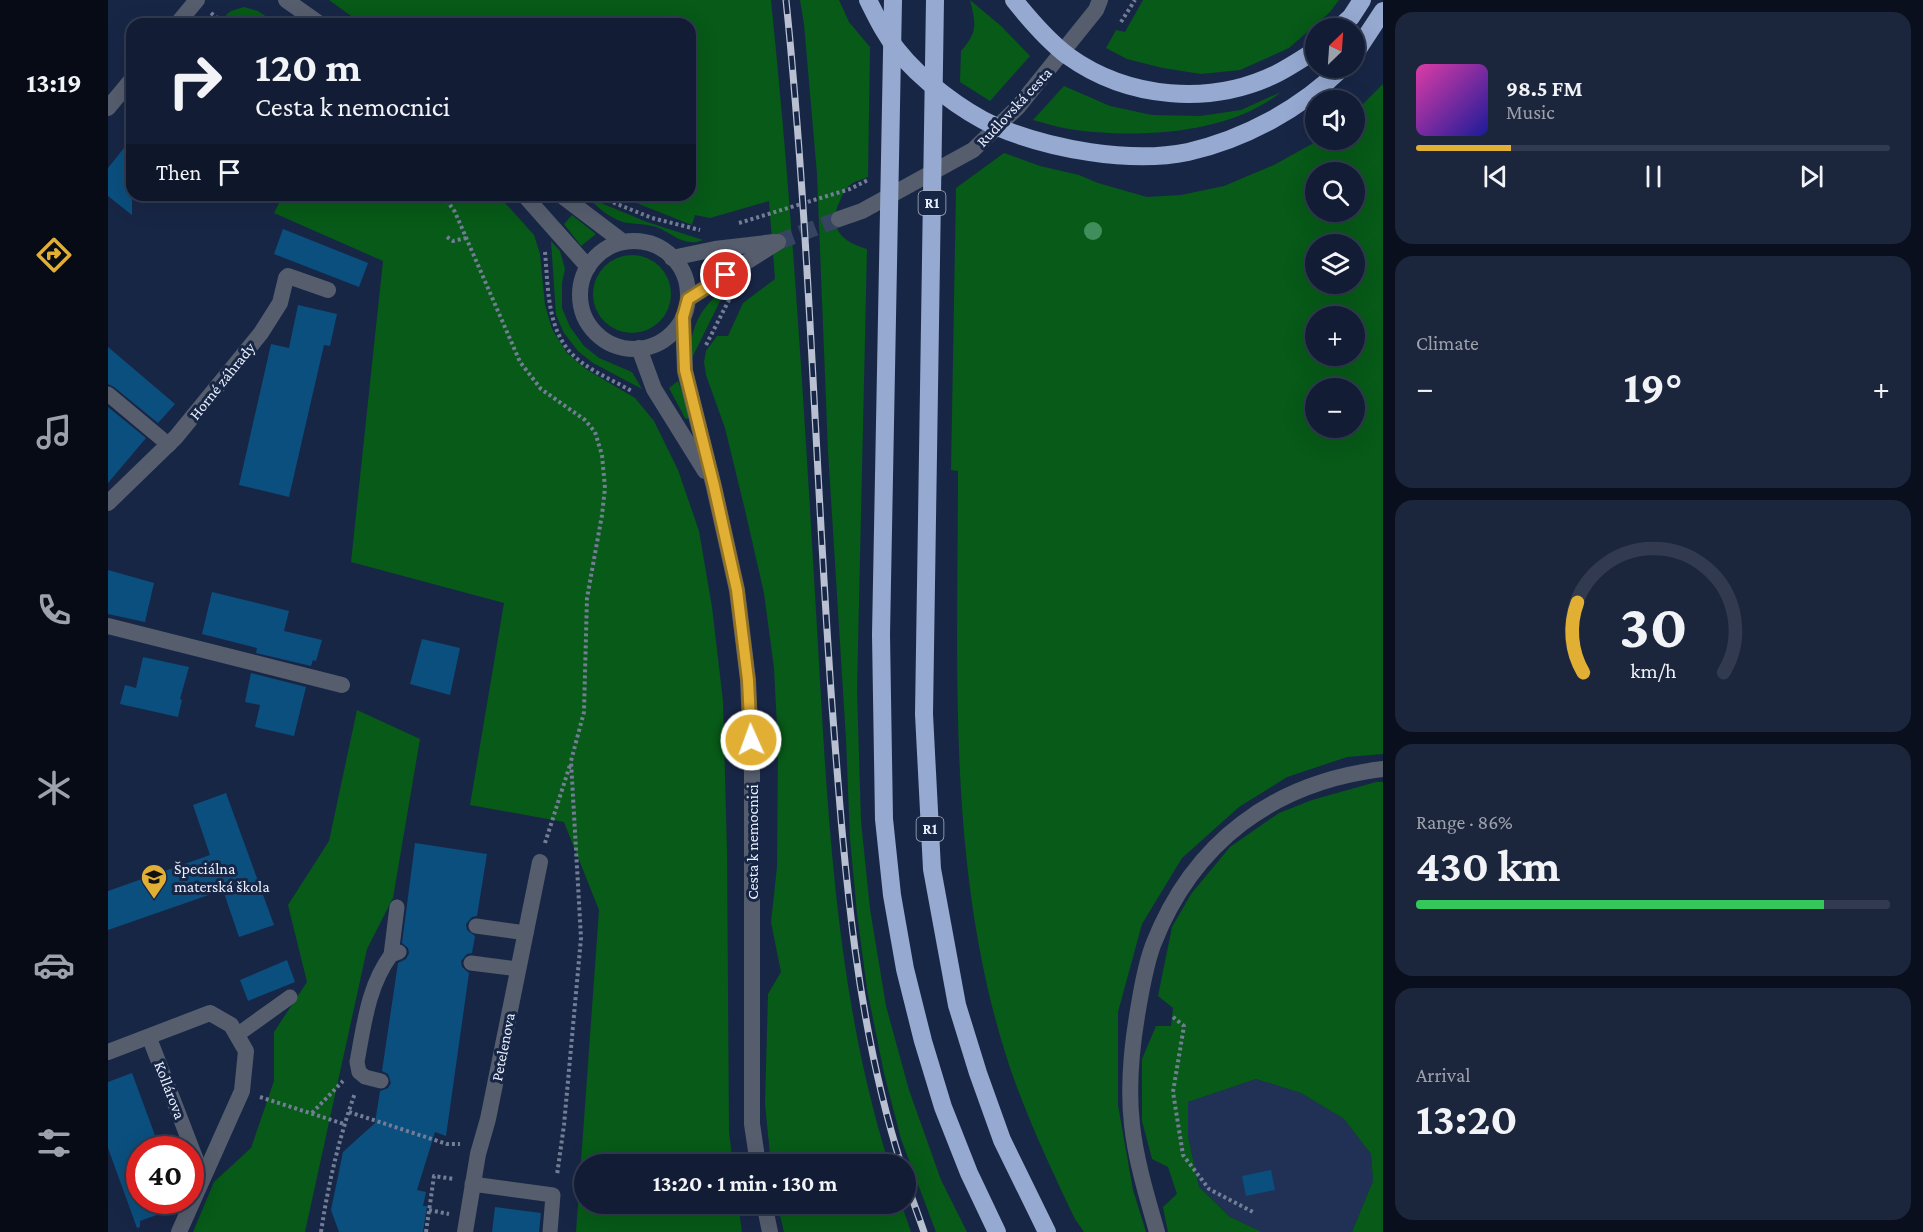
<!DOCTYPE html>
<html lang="en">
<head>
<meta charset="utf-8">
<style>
	body { margin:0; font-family:"Crimson Pro",serif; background:#1b253c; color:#f1f3f6; height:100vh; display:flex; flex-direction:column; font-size:22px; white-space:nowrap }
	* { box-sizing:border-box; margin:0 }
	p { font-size:20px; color:#9ca1ac }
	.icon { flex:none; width:33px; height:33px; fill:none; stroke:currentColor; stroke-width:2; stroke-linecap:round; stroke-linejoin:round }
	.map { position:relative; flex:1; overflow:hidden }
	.sheet { display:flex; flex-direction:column; gap:12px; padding:12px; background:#0a0f1d; width:540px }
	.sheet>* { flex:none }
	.top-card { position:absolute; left:18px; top:18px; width:570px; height:183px; border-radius:18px; box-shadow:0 6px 24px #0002,0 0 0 2px #313a4f; background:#121c34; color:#f1f3f6; overflow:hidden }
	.needle { width:39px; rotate:25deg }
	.tools { position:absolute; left:1197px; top:18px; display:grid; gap:12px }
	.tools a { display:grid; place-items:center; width:60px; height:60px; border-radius:50%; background:#121c34; box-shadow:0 6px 24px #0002,0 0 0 2px #313a4f; font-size:30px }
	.speed { position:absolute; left:18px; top:1136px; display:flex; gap:12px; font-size:30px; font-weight:700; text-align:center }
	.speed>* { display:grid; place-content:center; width:78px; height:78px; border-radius:50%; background:#121c34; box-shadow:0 6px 24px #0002,0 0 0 2px #313a4f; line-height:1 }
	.speed .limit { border:9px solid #d22; background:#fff; color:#111 }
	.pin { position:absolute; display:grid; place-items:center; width:51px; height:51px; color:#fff; margin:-26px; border:3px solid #fff; border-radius:50%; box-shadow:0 2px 6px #0007 }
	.me { position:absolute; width:66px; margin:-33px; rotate:358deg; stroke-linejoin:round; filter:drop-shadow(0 0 4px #0008) }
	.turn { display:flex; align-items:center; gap:21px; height:126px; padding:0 30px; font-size:27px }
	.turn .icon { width:78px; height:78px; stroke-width:2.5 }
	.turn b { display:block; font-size:42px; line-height:51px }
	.then { display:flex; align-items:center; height:57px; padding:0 30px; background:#0003; gap:12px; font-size:22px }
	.big { font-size:45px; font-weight:700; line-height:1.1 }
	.sheet .widget { flex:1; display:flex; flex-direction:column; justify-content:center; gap:9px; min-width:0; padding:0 21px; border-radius:18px; background:#1b253c }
	.sheet .dial { align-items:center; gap:0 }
	.dial svg { height:156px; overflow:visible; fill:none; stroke:#313a4f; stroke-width:7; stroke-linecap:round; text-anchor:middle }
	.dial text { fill:#f1f3f6; stroke:none }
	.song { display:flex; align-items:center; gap:18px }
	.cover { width:72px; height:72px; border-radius:9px; background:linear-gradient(135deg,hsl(320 70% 55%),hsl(240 70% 35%)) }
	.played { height:6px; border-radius:3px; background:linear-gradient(90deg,#e1af34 20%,#313a4f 20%) }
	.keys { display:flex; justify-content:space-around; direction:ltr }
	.heat { display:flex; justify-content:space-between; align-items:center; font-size:33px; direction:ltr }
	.charge { height:9px; border-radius:4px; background:linear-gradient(90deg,#34c759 86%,#313a4f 0) }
	.trip { position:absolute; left:466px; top:1154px; width:342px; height:60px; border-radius:30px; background:#121c34; box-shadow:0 6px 24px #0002,0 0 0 2px #313a4f; font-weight:700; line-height:60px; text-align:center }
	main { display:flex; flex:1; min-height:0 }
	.menu { display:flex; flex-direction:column; width:108px; justify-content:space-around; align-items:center; background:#070b15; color:#9ca1ac }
	.menu .icon { width:42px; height:42px }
	.menu .selected { color:#e1af34 }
	.menu b { font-size:27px; color:#f1f3f6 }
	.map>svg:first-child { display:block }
	.built { fill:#213156 }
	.green { fill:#075a18; fill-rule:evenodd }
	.building { fill:#0a4f7e }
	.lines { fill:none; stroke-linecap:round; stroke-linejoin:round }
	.tertiary-tunnel { stroke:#374461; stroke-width:16; stroke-dasharray:16 8; stroke-linecap:butt }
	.path { stroke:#737e96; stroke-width:4; stroke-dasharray:3 3; stroke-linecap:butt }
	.service { stroke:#565e6e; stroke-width:15 }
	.minor { stroke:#565e6e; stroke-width:16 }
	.tertiary { stroke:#565e6e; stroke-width:16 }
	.motorway { stroke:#96a9d1; stroke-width:18 }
	.rail-casing { stroke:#b8c0d1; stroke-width:7 }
	.rail { stroke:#182646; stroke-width:4.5; stroke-dasharray:14; stroke-linecap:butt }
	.tree { fill:#408e5b }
	.route-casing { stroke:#927222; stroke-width:15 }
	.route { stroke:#e1af34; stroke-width:10 }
	.labels { text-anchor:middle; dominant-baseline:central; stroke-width:6; stroke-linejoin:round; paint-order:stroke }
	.shield { fill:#182646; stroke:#aab3c5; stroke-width:1.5 }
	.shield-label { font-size:15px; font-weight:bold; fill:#e9effc }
	.street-label { font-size:16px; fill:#e9effc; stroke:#182646 }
	.poi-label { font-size:16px; fill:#e9effc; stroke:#182646; text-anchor:start }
</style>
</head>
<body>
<main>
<nav class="menu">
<b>13:19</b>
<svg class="icon selected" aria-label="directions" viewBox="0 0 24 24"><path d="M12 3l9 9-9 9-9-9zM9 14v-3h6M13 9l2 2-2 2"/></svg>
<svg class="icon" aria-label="music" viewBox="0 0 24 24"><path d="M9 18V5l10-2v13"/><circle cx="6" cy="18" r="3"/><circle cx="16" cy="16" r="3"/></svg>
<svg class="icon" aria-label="phone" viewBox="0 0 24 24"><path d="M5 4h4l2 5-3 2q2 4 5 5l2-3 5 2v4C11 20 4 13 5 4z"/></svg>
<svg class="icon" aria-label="climate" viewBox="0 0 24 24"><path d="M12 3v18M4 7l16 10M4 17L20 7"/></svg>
<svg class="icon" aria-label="car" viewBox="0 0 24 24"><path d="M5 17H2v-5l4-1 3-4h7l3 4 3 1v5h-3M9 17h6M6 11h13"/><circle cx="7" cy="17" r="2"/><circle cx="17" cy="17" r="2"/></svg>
<svg class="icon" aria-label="filters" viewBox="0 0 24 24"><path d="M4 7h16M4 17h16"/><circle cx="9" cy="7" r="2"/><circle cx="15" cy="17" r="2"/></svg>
</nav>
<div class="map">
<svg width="1275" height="1232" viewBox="0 0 1275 1232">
	<rect width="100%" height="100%" fill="#182646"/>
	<!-- built -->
	<path class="built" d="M1148 1079 1193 1093 1236 1119 1263 1154 1265 1181 1244 1232H1154L1122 1217 1091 1187 1080 1136V1102Z"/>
	<!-- green -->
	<g class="green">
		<path d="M221 0H663C684 203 696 407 708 611 719 796 725 986 781 1164H663L657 1104 660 994 673 972 663 922 669 867 670 746 666 668 656 593 637 510 617 428 598 375 596 362 598 351 609 336H620L635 303 667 279 661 201 602 218 587 215 584 225 508 195H582V24H254Z"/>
		<path d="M692 0H731L741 22 762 47 760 177C754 180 746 181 742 185 736 189 733 199 730 205 721 231 736 242 759 249L749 691 753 821 762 909 778 1006 801 1090 833 1180 859 1232H828L793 1139 776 1073 759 989 749 913 742 839 738 739 720 451 709 174 696 24Z"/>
		<path d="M862 0 893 26 922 56 882 101 852 82 853 51C870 32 868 24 862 0Z"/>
		<path d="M1035 0H1231L1222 12 1181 48 1132 70 1093 74 1055 68 1019 59 998 48 1008 30 1017 32Z"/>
		<path d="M136 7 150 11 169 24H122L118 15 123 11Z"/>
		<path d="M1275 84V754L1239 757 1179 777 1131 807 1074 858 1034 924 1010 1012V1105L1025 1190 1038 1232H976L967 1219C939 1160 911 1101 893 1039 839 854 850 661 850 471L843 470 848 188 896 153 932 166 971 175 990 183 1039 197 1073 195 1116 186 1166 165 1211 140H1246L1247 112ZM1208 172H1246V212H1208ZM1208 244H1246V284H1208ZM1208 316H1246V356H1208ZM1208 388H1246V428H1208Z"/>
		<path d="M956 86 1002 106 1044 115 1092 116 1133 110 1173 92C1121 135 1025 139 961 129 949 127 937 123 925 120Z"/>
		<path d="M175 195H390L426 235 432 254 437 305 444 329 459 353 478 369 527 398 546 421 570 470 591 531 604 607 615 701 619 851 621 1132 625 1164H477V1203H630L634 1232H468L491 910 456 822 362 805 396 603 243 562 275 261 166 213Z"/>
		<path d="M481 198 539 222 595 240C576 248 565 233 548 227 539 224 529 224 520 223 506 221 489 208 481 198Z"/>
		<path d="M464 215 488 234 473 246 456 224Z"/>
		<path d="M443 241 452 251 457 269 454 283V308L462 327 476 346 491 358 524 372 534 389 485 363 470 351 456 333 448 315Z"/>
		<circle cx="524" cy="294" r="39"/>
		<path d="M612 293H616L583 360C580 333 591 309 612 293Z"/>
		<path d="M570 381 583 415V417L579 419 577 418 561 388Z"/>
		<path d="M249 710 312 739 285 898 259 949 197 1232H85L106 1182 143 1148 166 1081V1032L199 982 180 905 221 841Z"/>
		<path d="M1268 782H1275V1232H1244L1265 1181 1263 1154 1236 1119 1193 1093 1148 1079 1080 1102V1136L1091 1187 1122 1217 1154 1232H1060L1055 1207 1069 1194 1060 1167 1044 1159 1034 1121V1059L1048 1026H1063L1065 1008 1050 996 1064 927 1083 894 1122 847 1171 813 1204 800Z"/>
		<path d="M669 1203H793L803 1232H676Z"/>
	</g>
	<!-- building -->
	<g class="building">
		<path d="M24 138V215L0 196V168Z"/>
		<path d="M175 229 260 263 251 287 166 254Z"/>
		<path d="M190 305 229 314 222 346 216 345 181 497 131 485 163 344 181 348Z"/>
		<path d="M0 347 67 404 50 423 6 387 0 384Z"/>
		<path d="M0 407 38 438 0 483Z"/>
		<path d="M0 570 46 583 37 622 0 614Z"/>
		<path d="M104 592 181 611 176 631 214 640 208 661 205 660 203 666 148 653 149 648 94 634Z"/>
		<path d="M314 639 352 648 342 695 302 684Z"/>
		<path d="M35 657 81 667 72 699 74 700 70 717 12 704 17 685 28 688Z"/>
		<path d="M143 673 198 687 186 736 147 727 152 705 137 702Z"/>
		<path d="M118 793 166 925 131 937 115 890 0 930V891L102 855 85 805Z"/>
		<path d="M307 843 379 854 369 916 364 917 358 924 359 930 367 936 364 953 359 954 353 961 354 967 361 973 338 1136 327 1132 309 1190 318 1192 315 1206H319L315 1232H231L223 1210 235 1152 267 1123 272 1091 280 1088 283 1083 280 1074 274 1071 290 963 298 959 301 953 300 948 294 943Z"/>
		<path d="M179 960 187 982 140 1001 132 980Z"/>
		<path d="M24 1073 52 1149H32V1200H74L71 1207 32 1221V1227L29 1228 0 1148V1082Z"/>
		<path d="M1163 1170 1167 1190 1138 1196 1134 1176Z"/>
		<path d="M387 1207 433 1213 431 1232H384Z"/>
	</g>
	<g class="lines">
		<!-- tertiary-tunnel -->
		<path class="tertiary-tunnel" d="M670 242 731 219"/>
		<!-- path -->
		<g class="path">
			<path d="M103 13 117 24"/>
			<path d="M1013 22 1027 0"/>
			<path d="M335 195 347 212 412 362 433 389 477 420 487 432 494 455 497 488 494 515 479 598 476 712 463 761 473 938 456 1125 449 1175"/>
			<path d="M494 198 544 218 592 230"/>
			<path d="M631 223 742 189 760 180"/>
			<path d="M339 237 345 241 358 238"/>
			<path d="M437 252C440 284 439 321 458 347 473 368 504 379 525 392"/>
			<path d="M598 345 622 298"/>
			<path d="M437 843 462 765"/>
			<path d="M1065 1017 1076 1026 1065 1092 1075 1155 1101 1189 1145 1212"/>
			<path d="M152 1097 236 1124"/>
			<path d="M241 1112 339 1144H352"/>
			<path d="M204 1113 235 1081"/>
			<path d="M321 1210 341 1214"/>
			<path d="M213 1232C220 1185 231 1138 247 1093"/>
			<path d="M318 1232 326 1176 346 1179"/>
		</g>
		<!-- service -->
		<g class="service">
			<path d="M0 394 61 445"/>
			<path d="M368 926 418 933"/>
			<path d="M283 955 289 907"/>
			<path d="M363 963 410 969"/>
			<path d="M129 1035 182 997"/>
			<path d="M41 1037 95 1177"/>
			<path d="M273 1081 257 1077 251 1072 249 1062C256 1025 260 986 283 955L291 952"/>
			<path d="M364 1184 445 1195 442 1232"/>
		</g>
		<!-- minor -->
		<g class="minor">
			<path d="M0 503 68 437 153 333 172 303 178 278 180 276 220 290"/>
			<path d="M0 626 234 685"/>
			<path d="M0 1052 102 1013 123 1025 138 1051 134 1091 71 1232"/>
			<path d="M357 1232 370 1154 380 1119 432 862"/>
			<path d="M1049 1232C1039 1197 1028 1161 1024 1125 1020 1089 1023 1052 1029 1016 1033 992 1037 967 1045 945 1085 842 1166 782 1275 769"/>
		</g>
		<!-- tertiary -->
		<g class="tertiary">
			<path d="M178 0 212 24"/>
			<path d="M69 24 89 0"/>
			<path d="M0 108 24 79"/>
			<path d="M416 195 480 267"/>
			<path d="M453 195 515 242"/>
			<path d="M731 219 754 211 865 150 910 107 988 10 992 0"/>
			<circle cx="526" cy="295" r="54"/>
			<path d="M564 258 607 249 666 242"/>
			<path d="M580 299 670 242"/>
			<path d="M575 317 577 371 606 487 629 590 640 680 644 773V1124L650 1164"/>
			<path d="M531 348 546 389 597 471"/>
			<path d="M656 1203 662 1232"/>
		</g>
		<!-- motorway -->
		<g class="motorway">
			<path d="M760 0C769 18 777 35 790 51 812 79 854 111 887 126 941 149 1022 164 1080 152 1137 139 1192 109 1234 68"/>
			<path d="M785 0 773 635 776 819 784 895 797 969 815 1041 835 1107 861 1173 889 1232"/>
			<path d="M827 0 816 714 824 869 849 1005 870 1073 894 1140 939 1232"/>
			<path d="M906 0C922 20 939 40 960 56 1020 99 1102 106 1168 74 1182 67 1195 58 1208 50"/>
			<path d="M1231 28 1243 17 1254 0"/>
			<path d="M1246 55 1275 11"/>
		</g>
		<!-- rail casing -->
		<g class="rail-casing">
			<g id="rail">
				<path d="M678 0C702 234 707 470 724 705 736 860 746 1015 793 1164"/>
				<path d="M798 1181 816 1232"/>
			</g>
		</g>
		<!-- rail -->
		<use href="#rail" class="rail"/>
	</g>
	<!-- trees -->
	<circle class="tree" cx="985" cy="231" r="9"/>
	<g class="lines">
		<!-- route casing -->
		<g class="route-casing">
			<path id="route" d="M618 275 580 299 575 317 577 370 606 486 629 590 640 680 643 740"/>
		</g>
		<!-- route -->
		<use href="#route" class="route"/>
	</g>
	<!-- icons -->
	<defs>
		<g id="school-pin" transform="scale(1.35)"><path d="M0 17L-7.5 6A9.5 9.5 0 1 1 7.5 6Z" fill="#e1af34" stroke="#182646"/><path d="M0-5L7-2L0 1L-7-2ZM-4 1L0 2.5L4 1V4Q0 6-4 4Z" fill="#111"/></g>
	</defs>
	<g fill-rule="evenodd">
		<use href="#school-pin" x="46" y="877"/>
	</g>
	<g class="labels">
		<!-- shield labels -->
		<g class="shield">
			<rect x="810.5" y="191" width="27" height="24" rx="4.5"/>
			<rect x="808.5" y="817" width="27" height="24" rx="4.5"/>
		</g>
		<g class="shield-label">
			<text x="824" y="203">R1</text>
			<text x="822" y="829">R1</text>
		</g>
		<!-- street labels -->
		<g class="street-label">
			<text transform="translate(906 107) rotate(-47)">Rudlovská cesta</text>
			<text transform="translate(114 381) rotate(-51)">Horné záhrady</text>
			<text transform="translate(644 842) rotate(-90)">Cesta k nemocnici</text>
			<text transform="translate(395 1047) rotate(-79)">Petelenova</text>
			<text transform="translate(62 1090) rotate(69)">Kollárova</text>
		</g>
		<!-- poi labels -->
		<g class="poi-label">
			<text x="66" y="868">Špeciálna<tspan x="66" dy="18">materská škola</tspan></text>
		</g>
	</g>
</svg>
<div class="tools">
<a><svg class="needle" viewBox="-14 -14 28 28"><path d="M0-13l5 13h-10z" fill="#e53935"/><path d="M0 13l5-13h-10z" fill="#9ca1ac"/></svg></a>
<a><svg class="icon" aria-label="sound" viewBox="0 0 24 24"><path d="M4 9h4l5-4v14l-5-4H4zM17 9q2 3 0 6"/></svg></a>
<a><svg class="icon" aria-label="search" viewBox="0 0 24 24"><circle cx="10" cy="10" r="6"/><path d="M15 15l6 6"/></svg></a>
<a><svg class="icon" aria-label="layers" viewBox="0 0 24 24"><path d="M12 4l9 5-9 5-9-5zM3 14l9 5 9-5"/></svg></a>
<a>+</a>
<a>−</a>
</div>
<div class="speed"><div class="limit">40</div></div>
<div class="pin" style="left:618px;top:275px;background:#d93025"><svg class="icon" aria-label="arrive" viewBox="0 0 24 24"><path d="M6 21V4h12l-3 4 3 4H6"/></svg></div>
<svg class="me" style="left:643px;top:740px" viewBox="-20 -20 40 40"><circle r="17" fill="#e1af34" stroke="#fff" stroke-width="3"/><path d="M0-11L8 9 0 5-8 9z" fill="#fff"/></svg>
<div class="trip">13:20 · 1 min · 130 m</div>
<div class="top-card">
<div class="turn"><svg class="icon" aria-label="right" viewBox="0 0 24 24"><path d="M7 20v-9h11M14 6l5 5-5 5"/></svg><div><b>120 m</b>Cesta k nemocnici</div></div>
<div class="then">Then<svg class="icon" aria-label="arrive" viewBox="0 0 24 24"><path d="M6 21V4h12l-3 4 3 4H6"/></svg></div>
</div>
</div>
<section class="sheet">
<div class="widget">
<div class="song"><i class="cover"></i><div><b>98.5 FM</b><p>Music</p></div></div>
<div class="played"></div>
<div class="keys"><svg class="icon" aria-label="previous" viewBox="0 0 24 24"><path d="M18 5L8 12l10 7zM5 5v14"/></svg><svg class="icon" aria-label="pause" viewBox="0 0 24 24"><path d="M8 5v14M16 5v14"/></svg><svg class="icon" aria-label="next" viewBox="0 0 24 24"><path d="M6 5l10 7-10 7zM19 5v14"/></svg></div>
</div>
<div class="widget"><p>Climate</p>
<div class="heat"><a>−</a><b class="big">19°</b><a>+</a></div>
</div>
<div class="widget dial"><svg viewBox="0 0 100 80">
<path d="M14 69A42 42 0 1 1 86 69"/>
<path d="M14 69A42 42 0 0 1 11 33" stroke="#e1af34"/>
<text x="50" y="56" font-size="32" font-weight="700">30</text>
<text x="50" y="72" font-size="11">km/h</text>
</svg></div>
<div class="widget"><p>Range · 86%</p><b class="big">430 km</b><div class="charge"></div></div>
<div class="widget"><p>Arrival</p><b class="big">13:20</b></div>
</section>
</main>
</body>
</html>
